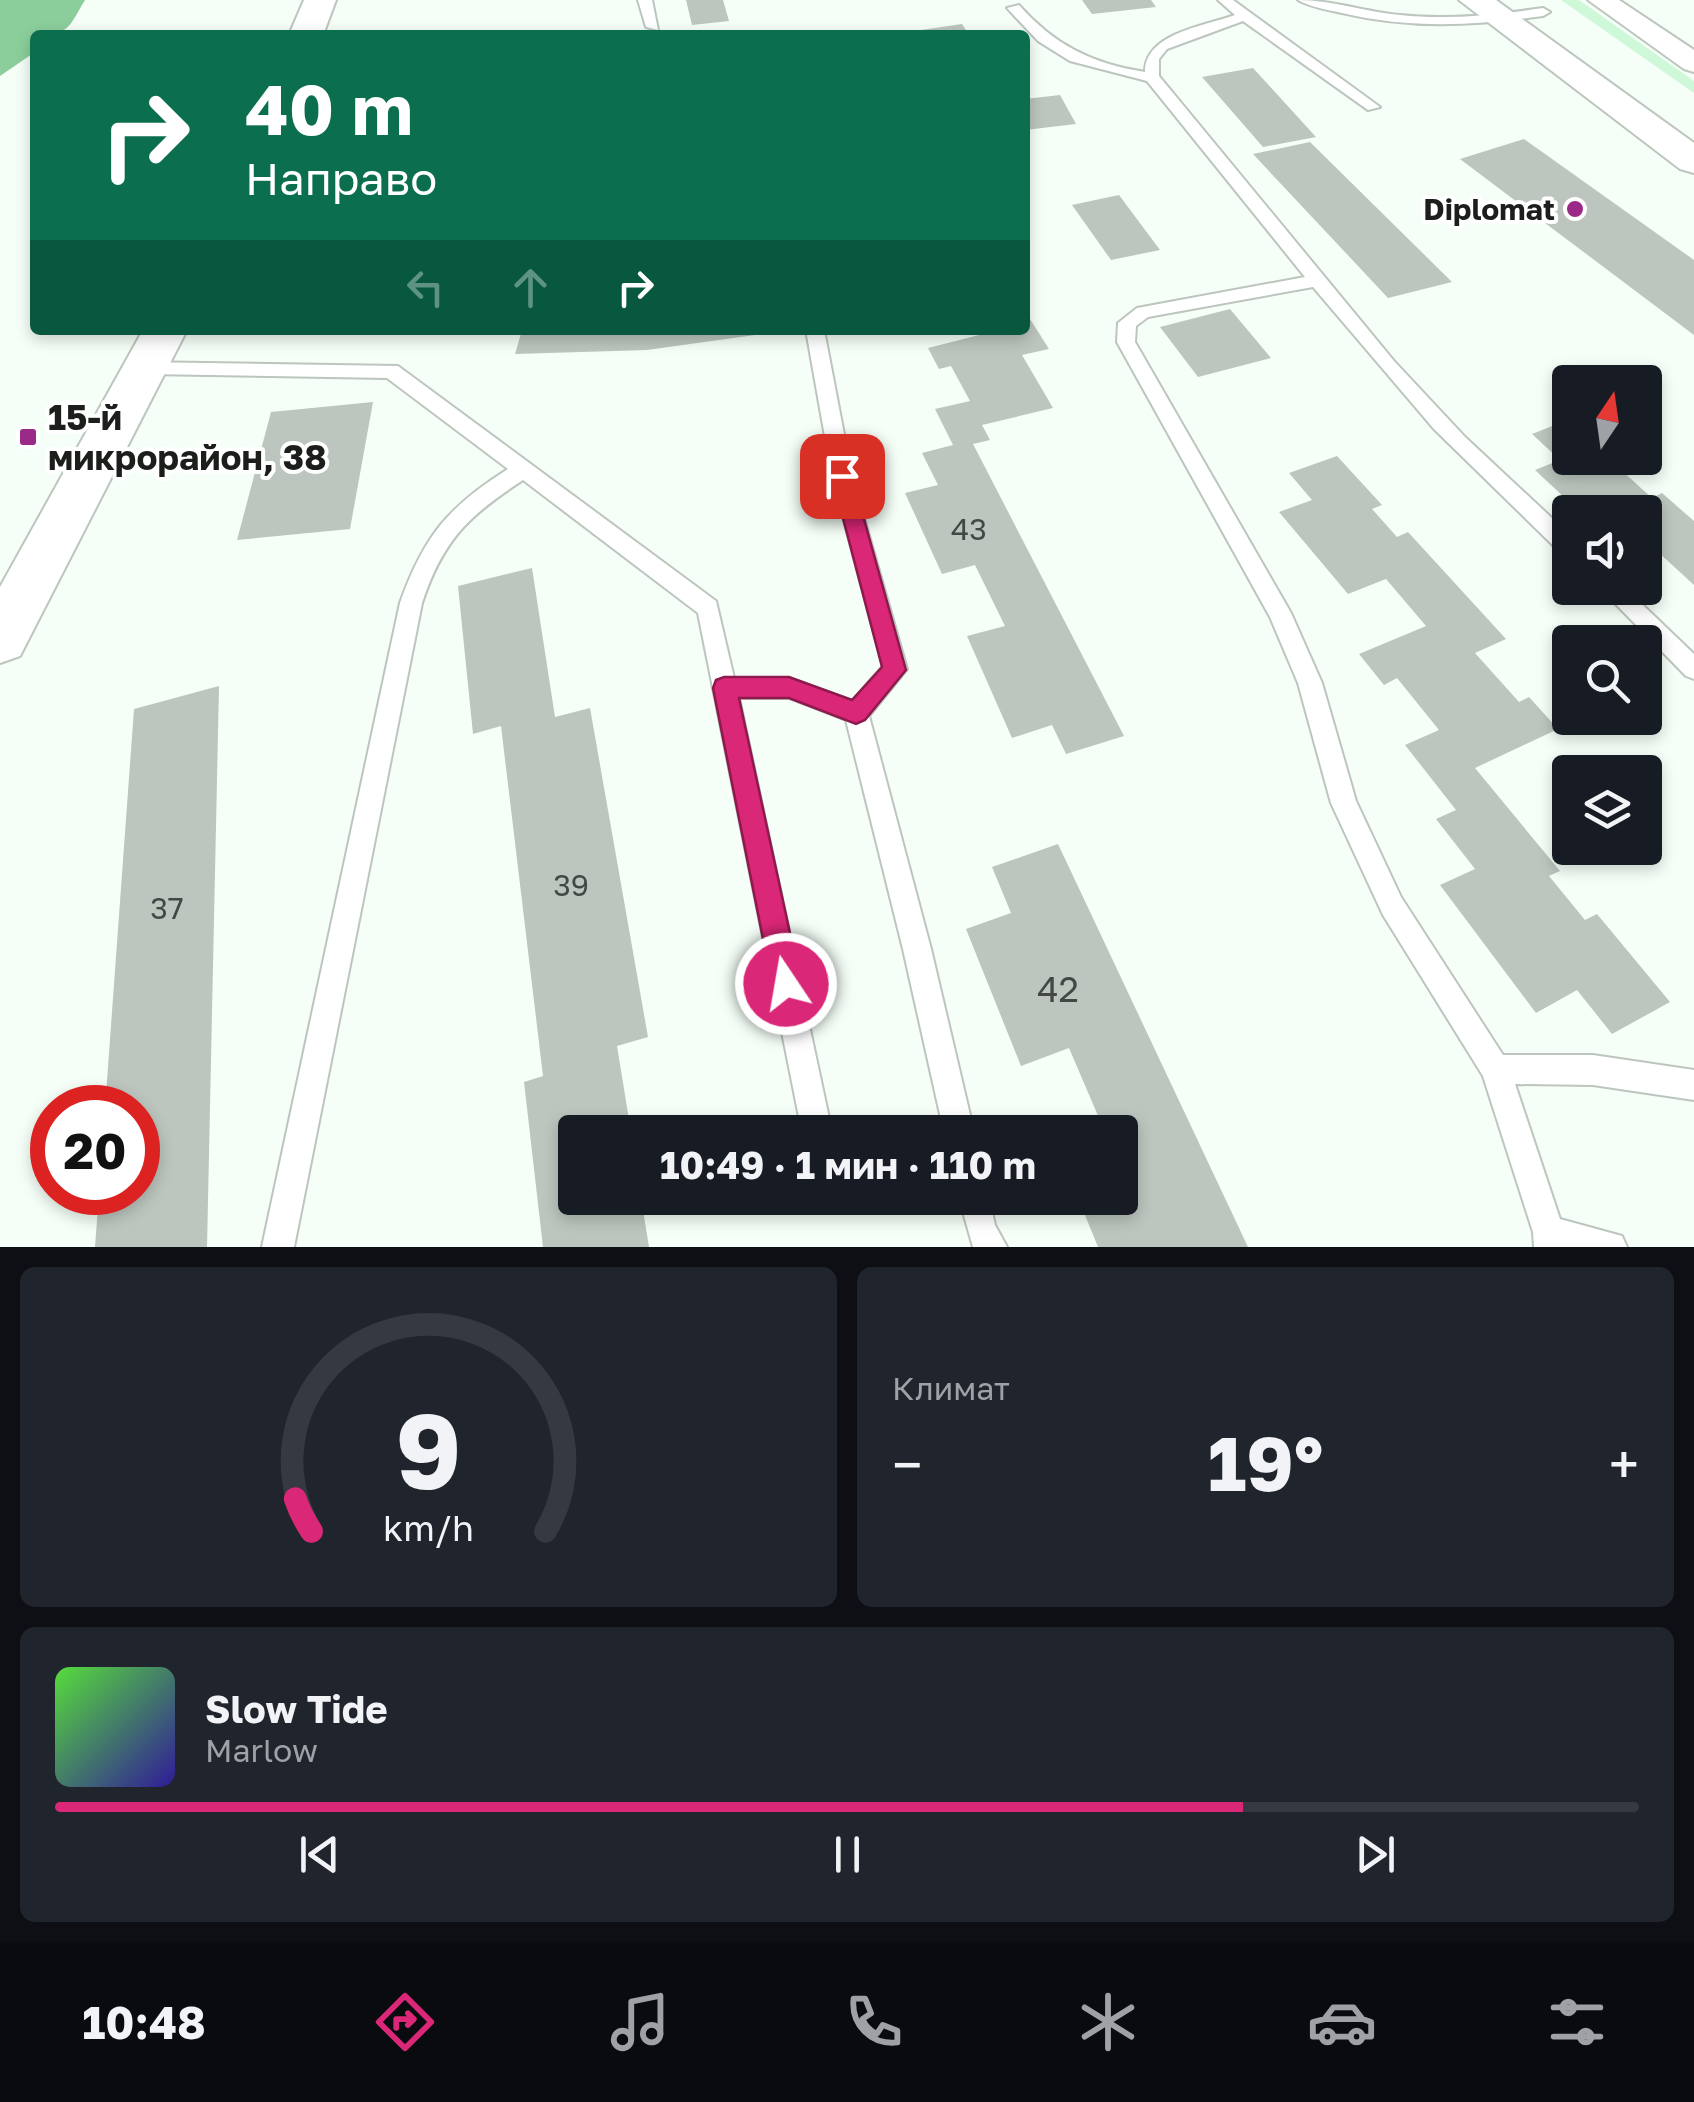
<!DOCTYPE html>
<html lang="ru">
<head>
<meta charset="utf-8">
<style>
	body { margin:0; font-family:"Golos Text",sans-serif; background:#20242c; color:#f1f3f6; height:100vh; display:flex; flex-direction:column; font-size:38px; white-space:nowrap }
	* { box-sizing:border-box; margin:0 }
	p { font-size:32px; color:#9ea1a6 }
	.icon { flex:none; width:55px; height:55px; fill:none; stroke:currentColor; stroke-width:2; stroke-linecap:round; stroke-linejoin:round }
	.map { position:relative; height:1247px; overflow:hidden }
	.details { display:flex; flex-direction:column; gap:20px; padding:20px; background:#0d0f14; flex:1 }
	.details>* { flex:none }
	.banner { position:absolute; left:30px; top:30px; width:1000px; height:305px; border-radius:10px; box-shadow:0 5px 15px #0003; background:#0b6e4f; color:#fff; overflow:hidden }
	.needle { width:65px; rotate:13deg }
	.controls { position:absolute; left:1552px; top:365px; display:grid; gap:20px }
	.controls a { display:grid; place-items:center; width:110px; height:110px; border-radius:10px; background:#171b24; box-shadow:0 5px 15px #0003; font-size:50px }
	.speed { position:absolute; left:30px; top:1085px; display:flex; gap:20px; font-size:50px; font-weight:700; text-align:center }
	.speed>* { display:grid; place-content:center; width:130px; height:130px; border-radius:50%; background:#171b24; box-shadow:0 5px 15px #0003; line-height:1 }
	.speed .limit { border:15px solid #d22; background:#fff; color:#111 }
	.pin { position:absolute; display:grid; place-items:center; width:85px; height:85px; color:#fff; margin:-42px; border-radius:20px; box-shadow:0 5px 15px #0006 }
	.me { position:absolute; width:110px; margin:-55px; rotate:348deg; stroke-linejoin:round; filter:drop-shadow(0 0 8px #0008) }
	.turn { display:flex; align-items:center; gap:35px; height:210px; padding:0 50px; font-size:45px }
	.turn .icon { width:130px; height:130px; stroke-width:2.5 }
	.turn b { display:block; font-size:70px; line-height:85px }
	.lanes { display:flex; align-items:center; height:95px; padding:0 50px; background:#0003; justify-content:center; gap:50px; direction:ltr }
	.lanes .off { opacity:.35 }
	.big { font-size:75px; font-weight:700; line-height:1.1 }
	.details .card { flex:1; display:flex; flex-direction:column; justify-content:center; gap:15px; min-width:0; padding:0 35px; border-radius:15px; background:#20242c }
	.details .dial { align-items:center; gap:0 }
	.dial svg { height:260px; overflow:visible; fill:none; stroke:#363941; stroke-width:7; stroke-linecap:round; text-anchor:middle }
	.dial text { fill:#f1f3f6; stroke:none }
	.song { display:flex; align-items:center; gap:30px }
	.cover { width:120px; height:120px; border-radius:15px; background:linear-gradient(135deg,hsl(110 70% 55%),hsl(250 70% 35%)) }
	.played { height:10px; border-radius:5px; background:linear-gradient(90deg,#db2777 75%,#363941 75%) }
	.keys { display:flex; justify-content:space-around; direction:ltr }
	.heat { display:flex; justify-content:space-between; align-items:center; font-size:55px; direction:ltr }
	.details .tiles { flex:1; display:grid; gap:20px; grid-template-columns:1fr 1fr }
	.card:last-child { grid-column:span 2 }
	.trip { position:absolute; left:558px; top:1115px; width:580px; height:100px; border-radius:10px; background:#171b24; box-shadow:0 5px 15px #0003; font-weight:700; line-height:100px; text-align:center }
	.tabs { display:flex; height:160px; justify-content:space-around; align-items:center; background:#090b0e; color:#9ea1a6 }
	.tabs .icon { width:70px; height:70px }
	.tabs .on { color:#db2777 }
	.tabs b { font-size:45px; color:#f1f3f6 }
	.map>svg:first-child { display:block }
	.green { fill:#cef8d7 }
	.water { fill:#8bce9b }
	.building { fill:#bcc5be }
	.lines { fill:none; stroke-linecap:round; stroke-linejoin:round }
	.service-casing { stroke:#bcc5be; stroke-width:4 }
	.minor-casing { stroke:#bcc5be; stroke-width:4 }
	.tertiary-casing { stroke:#bcc5be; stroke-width:4 }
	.secondary-casing { stroke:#bcc5be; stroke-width:4 }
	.service { fill:#fff; fill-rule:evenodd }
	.minor { fill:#fff; fill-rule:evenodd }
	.tertiary { fill:#fff; fill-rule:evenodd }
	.secondary { fill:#fff; fill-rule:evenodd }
	.route { fill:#db2777; stroke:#8e194d; stroke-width:2.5 }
	.poi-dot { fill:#9b2987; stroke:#fff; stroke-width:4 }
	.labels { text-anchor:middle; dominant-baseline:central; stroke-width:8; stroke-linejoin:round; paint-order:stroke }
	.far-poi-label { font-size:30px; font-weight:bold; fill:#1b1e1b; stroke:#fff; text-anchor:end }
	.number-label { font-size:30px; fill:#434844 }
	.poi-label { font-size:35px; font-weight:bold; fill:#1b1e1b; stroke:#fff; text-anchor:start }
	.near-number-label { font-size:35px; fill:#434844 }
</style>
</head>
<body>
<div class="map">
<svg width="1694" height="1247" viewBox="0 0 1694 1247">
	<rect width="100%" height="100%" fill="#f5fff7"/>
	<!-- green -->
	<path class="green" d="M1561 0H1579L1694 81V93Z"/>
	<!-- water -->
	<path class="water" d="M0 0H85C68 28 70 35 35 35V52L0 76Z"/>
	<!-- building -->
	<g class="building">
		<path d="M686 0H723L729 21 692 25Z"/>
		<path d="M1082 0H1151L1156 7 1092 14Z"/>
		<path d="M962 24 969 35H901V33Z"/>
		<path d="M1253 68 1316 137 1263 147 1202 77Z"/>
		<path d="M1060 95 1076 124 1025 130V99Z"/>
		<path d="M1524 139 1694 260V335L1460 159Z"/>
		<path d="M1310 142 1452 282 1388 298 1253 154Z"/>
		<path d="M1119 195 1160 250 1111 260 1072 205Z"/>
		<path d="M1230 309 1271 358 1198 377 1160 327Z"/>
		<path d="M1025 311 1049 349 1022 355 1053 408 982 425 990 440 973 444 1124 736 1066 754 1052 725 1012 738 967 636 1005 626 975 565 942 574 905 493 938 485 922 453 953 445 935 409 970 401 951 366 939 369 928 348 999 330H1025Z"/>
		<path d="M522 330H770V333L647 350 515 354Z"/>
		<path d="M373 402 350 529 237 540 271 412Z"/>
		<path d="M1570 419V458H1622L1631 465 1620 469 1652 498 1662 493 1694 521V585L1645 540V512H1580L1535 470 1560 460 1532 434Z"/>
		<path d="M1337 456 1382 505 1372 509 1397 537 1408 532 1506 639 1475 653 1519 702 1529 697 1558 729 1475 768 1560 871 1549 876 1585 920 1597 914 1670 1002 1612 1034 1577 990 1536 1013 1440 885 1475 869 1436 819 1456 810 1405 745 1439 730 1397 678 1384 685 1359 654 1426 626 1386 579 1348 594 1279 512 1312 500 1289 473Z"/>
		<path d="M532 568 555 717 590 708 648 1037 617 1046 631 1132H575V1198H641L649 1247H543L524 1082 543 1076 501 726 473 734 458 586Z"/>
		<path d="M219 686 207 1247H95L99 1192H138V1108H105L134 709Z"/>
		<path d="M1058 844 1248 1247H1098L1078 1198H1120V1132H1105L1069 1048 1021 1066 966 929 1011 913 992 867Z"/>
	</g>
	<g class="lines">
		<!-- service casing -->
		<g class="service-casing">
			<g id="service">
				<path d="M638 0H652L658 30 646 27Z"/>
				<path d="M1218 0H1233L1380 107 1368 110 1243 21 1167 49 1159 59V76L1394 361 1465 437 1570 535V557L1562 554 1434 429 1313 287 1148 317 1136 326 1135 342 1291 613 1322 683 1356 801 1401 897 1503 1055H1593L1694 1070V1100L1593 1085 1515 1084 1560 1219 1622 1236 1627 1247H1534L1533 1232 1483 1076 1383 915 1331 803 1298 683 1270 617 1117 342 1118 323 1137 308 1305 277 1147 81 1070 61 1038 41 1007 8 1019 5C1054 45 1093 64 1145 72 1145 33 1205 26 1235 15Z"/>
				<path d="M1298 0C1333 0 1366 12 1400 15 1448 20 1495 15 1543 8L1550 12 1543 16C1474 26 1410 29 1342 13 1328 10 1310 7 1298 0Z"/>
				<path d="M806 330H824L852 476 907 669 869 716 931 949 974 1132H944L903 949 846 720 789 698H739L832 1132H802L698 613 523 480C468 516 443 540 422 603L294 1247H262L400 603C424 536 448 507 508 469L387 378 146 374 139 372V362L398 366 716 601 734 678H789L852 701 883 666 832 476Z"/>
				<path d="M1600 588H1625L1694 654V679L1686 676Z"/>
				<path d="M959 1198H989L995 1225 1007 1247H973Z"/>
			</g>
		</g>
		<!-- minor casing -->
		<g class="minor-casing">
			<path id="minor" d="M1588 0H1619L1694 50V72L1684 69Z"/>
		</g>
		<!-- tertiary casing -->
		<g class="tertiary-casing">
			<g id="tertiary">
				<path d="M304 0H336L323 35H289Z"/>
				<path d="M143 330H187L20 656 0 663V587Z"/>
			</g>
		</g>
		<!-- secondary casing -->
		<g class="secondary-casing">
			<path id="secondary" d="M1459 0H1496L1694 143V173L1680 169Z"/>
		</g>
		<!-- service -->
		<use href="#service" class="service"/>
		<!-- minor -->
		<use href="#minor" class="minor"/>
		<!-- tertiary -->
		<use href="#tertiary" class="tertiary"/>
		<!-- secondary -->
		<use href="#secondary" class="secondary"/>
	</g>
	<!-- route -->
	<path class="route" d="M842 468 852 476 906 670 865 720 856 724 789 698H739L801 984 796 994 786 998 777 994 772 984 713 688 716 680 724 677H789L852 700 882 667 832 476Z"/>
	<!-- markers -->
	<g class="poi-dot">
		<circle cx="1575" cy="209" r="10"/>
		<rect x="18" y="427" width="20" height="20" rx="5"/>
	</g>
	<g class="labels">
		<!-- far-poi labels -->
		<g class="far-poi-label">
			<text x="1555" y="209">Diplomat</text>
		</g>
		<!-- number labels -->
		<g class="number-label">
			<text x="969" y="529">43</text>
			<text x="571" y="885">39</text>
			<text x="167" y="908">37</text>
		</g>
		<!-- poi labels -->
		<g class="poi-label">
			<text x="48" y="417">15-й<tspan x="48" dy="40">микрорайон, 38</tspan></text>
		</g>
		<!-- near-number labels -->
		<g class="near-number-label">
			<text x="1058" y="989">42</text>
		</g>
	</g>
</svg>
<div class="controls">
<a><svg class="needle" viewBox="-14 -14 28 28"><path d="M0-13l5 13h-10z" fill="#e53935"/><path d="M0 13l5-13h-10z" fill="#9ea1a6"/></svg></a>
<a><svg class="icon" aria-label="sound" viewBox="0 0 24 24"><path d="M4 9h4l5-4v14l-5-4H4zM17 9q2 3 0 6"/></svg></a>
<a><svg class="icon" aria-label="search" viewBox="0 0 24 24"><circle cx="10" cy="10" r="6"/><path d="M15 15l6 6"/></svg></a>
<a><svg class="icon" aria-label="layers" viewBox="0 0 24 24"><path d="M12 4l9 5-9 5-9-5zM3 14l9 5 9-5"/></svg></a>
</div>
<div class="speed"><div class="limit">20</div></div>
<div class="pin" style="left:842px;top:476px;background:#d93025"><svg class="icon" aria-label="arrive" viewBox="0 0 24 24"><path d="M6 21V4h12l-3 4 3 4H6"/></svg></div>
<svg class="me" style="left:786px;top:984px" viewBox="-20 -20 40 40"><circle r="17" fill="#db2777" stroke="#fff" stroke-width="3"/><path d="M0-11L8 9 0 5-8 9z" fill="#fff"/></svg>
<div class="trip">10:49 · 1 мин · 110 m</div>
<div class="banner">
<div class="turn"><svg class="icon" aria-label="right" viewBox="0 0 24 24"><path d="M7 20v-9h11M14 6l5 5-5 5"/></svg><div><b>40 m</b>Направо</div></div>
<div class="lanes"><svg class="icon off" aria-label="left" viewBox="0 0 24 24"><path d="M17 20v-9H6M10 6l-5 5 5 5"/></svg><svg class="icon off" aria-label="ahead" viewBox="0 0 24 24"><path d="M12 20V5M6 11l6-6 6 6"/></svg><svg class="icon" aria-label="right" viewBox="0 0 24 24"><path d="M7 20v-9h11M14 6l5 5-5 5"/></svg></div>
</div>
</div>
<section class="details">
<div class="tiles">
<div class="card dial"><svg viewBox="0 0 100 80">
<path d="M14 69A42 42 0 1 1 86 69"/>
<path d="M14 69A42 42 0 0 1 9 59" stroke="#db2777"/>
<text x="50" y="56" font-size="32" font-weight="700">9</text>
<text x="50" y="72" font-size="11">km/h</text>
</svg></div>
<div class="card"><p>Климат</p>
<div class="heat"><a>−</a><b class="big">19°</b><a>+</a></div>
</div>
<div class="card">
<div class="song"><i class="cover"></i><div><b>Slow Tide</b><p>Marlow</p></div></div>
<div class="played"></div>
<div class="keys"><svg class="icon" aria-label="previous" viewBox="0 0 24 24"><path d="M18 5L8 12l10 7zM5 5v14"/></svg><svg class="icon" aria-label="pause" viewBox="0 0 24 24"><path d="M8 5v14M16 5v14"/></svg><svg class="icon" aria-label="next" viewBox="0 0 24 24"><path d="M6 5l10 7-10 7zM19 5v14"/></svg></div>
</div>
</div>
</section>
<nav class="tabs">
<b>10:48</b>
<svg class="icon on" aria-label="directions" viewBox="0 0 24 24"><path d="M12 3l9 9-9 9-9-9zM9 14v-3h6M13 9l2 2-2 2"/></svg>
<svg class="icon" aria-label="music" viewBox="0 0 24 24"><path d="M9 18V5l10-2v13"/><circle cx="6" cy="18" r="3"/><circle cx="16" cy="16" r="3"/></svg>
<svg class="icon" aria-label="phone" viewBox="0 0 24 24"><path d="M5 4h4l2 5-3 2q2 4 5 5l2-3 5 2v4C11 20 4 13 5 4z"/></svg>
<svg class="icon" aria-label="climate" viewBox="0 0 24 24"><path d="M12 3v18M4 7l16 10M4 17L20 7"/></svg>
<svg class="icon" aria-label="car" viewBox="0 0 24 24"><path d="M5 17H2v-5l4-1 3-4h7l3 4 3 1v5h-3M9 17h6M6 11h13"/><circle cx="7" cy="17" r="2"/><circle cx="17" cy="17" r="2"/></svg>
<svg class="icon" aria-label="filters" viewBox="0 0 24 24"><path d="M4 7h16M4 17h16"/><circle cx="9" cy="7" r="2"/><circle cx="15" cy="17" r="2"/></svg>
</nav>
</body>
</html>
